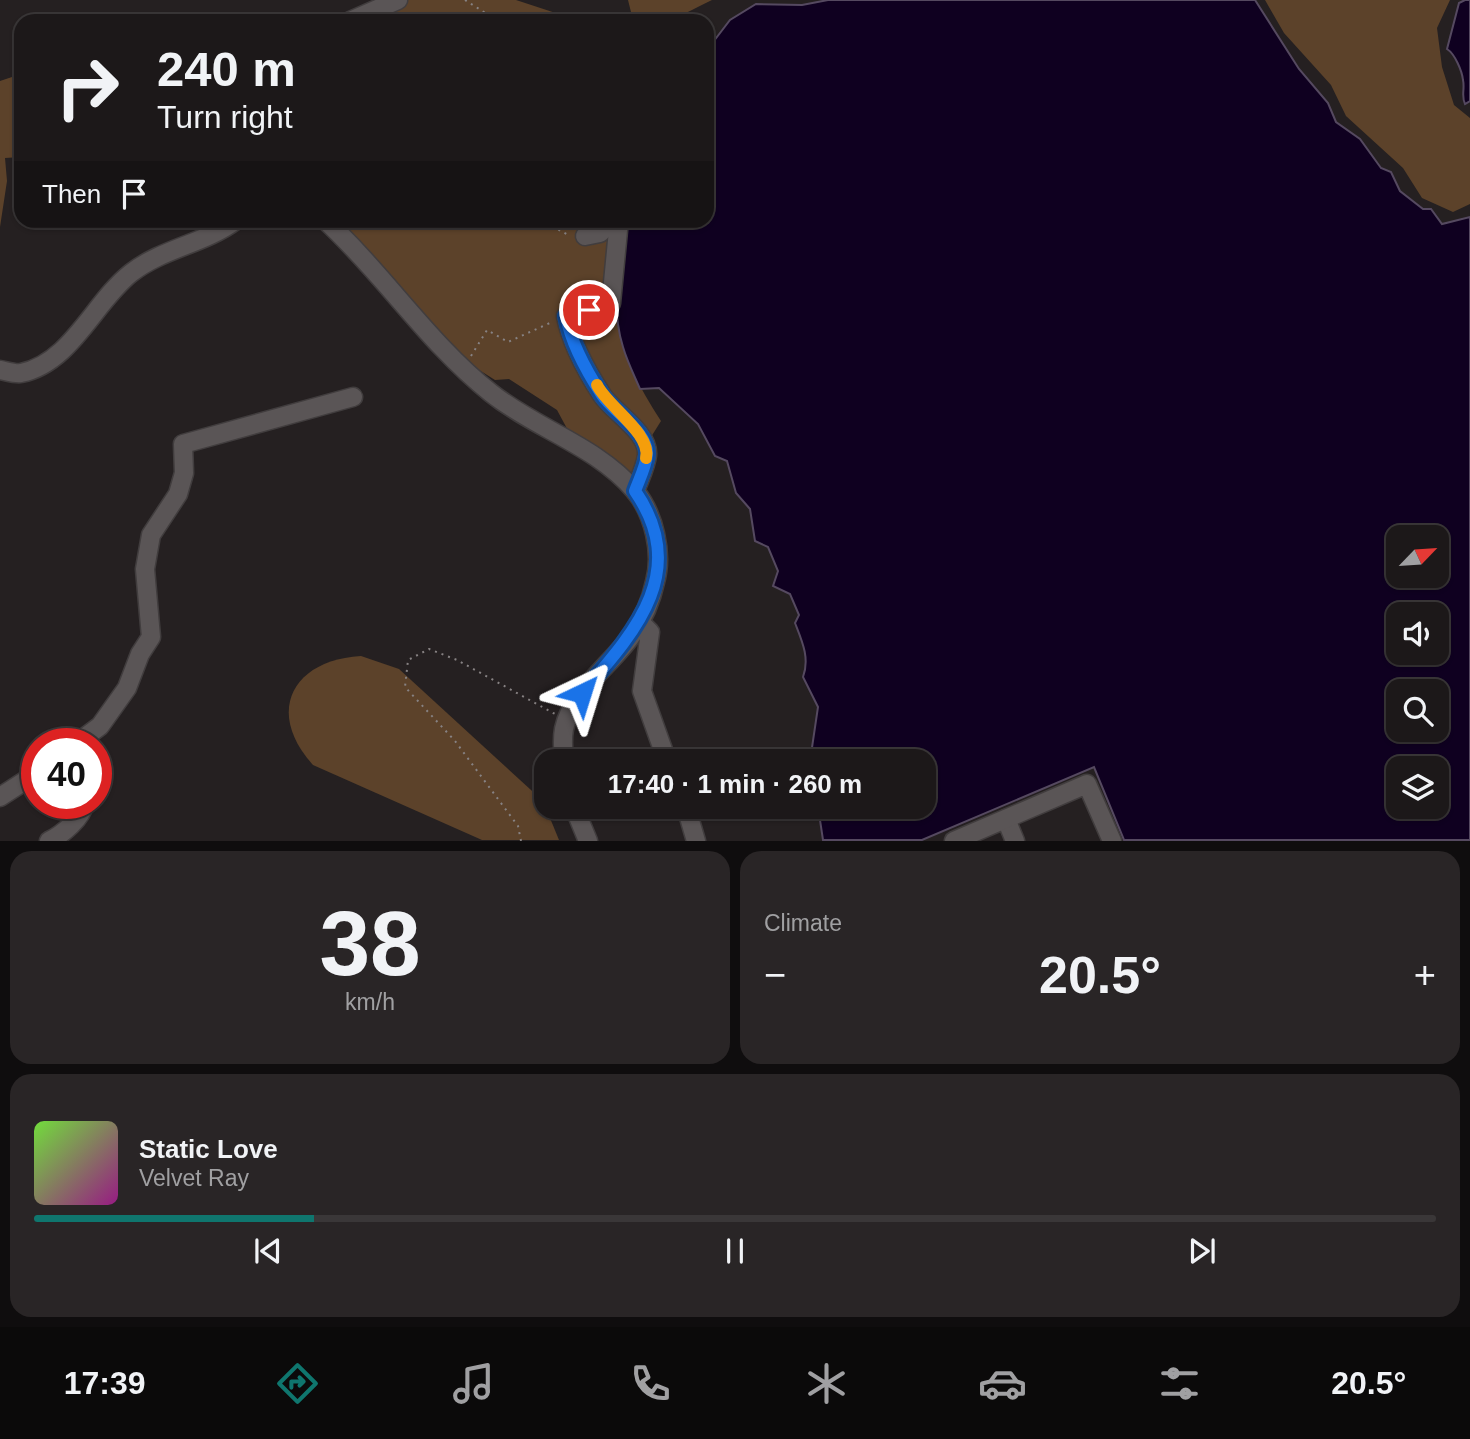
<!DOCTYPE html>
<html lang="en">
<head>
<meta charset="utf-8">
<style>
	body { margin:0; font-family:Helvetica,sans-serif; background:#292526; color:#f1f3f6; height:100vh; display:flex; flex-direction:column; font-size:26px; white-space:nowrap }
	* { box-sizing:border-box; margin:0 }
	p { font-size:23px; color:#a0a0a2 }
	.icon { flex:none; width:38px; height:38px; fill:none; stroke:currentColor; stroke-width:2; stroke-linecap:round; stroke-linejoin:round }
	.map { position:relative; height:841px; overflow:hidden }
	.side { display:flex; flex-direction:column; gap:10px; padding:10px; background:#0f0d0e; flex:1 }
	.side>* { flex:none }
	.top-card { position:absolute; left:14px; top:14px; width:700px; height:214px; border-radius:21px; box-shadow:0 2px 5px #0004,0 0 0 2px #3a3738; background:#1c1819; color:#f1f3f6; overflow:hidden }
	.needle { width:46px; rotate:65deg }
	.buttons { position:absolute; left:1386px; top:525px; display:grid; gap:14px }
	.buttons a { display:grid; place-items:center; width:63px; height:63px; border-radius:14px; background:#1c1819; box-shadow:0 2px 5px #0004,0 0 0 2px #3a3738; font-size:35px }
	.speed { position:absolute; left:21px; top:728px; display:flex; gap:14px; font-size:35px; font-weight:700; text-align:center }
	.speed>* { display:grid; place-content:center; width:91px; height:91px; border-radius:50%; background:#1c1819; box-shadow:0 2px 5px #0004,0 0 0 2px #3a3738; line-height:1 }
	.speed .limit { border:10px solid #d22; background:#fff; color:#111 }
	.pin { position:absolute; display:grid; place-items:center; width:60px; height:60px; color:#fff; margin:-30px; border:4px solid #fff; border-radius:50%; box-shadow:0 2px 7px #0007 }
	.me { position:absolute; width:77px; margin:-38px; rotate:41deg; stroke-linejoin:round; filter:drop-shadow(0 0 5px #0008) }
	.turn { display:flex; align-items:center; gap:24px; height:147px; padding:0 28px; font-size:32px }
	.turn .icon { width:91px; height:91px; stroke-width:2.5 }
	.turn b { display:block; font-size:49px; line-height:60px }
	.then { display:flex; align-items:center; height:66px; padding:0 28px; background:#0003; gap:14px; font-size:26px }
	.big { font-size:52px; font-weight:600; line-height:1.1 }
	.side .tile { flex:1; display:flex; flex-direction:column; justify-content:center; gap:10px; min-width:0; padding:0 24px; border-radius:21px; background:#292526 }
	.side .dial { align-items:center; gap:0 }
	.dial b { font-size:91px; line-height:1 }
	.song { display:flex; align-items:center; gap:21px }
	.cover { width:84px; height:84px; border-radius:10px; background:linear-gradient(135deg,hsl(100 70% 55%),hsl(310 70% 35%)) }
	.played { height:7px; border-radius:4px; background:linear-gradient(90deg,#0f766e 20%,#3a3738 20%) }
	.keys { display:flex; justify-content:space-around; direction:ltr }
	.heat { display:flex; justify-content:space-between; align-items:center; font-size:38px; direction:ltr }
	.side .tiles { flex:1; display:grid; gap:10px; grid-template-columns:1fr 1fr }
	.tile:last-child { grid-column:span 2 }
	.trip { position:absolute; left:534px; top:749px; width:402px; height:70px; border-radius:21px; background:#1c1819; box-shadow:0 2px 5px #0004,0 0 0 2px #3a3738; font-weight:600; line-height:70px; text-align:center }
	.dock { display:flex; height:112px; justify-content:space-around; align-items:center; background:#0b0a0a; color:#a0a0a2 }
	.dock .icon { width:49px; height:49px }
	.dock .active { color:#0f766e }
	.dock b { font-size:32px; color:#f1f3f6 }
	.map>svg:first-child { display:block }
	.green { fill:#5c422a }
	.water { fill:#0f0020; stroke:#554960; stroke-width:2; fill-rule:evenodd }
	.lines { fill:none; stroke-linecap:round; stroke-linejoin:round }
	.minor-casing { stroke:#413d3e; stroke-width:21 }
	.path { stroke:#878283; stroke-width:2; stroke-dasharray:2 5; stroke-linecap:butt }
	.minor { stroke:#5a5556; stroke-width:18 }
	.route-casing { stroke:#114b97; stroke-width:18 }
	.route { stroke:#1a73e8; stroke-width:12 }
	.slow { stroke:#f59e0b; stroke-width:12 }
</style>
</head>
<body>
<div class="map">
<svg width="1470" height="841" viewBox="0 0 1470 841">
	<rect width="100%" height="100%" fill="#252021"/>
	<!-- green -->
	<g class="green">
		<path d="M406 0H516L580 21H360Z"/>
		<path d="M628 0H712C684 13 660 32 631 12Z"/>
		<path d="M1265 0H1450L1437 28 1442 67 1454 105 1470 118V204L1453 212 1422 198 1403 168 1346 116 1331 85 1284 33Z"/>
		<path d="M21 74V157L5 158 7 181 0 227V81Z"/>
		<path d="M330 221H624C621 250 614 283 617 312 621 353 639 387 661 421L646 445 634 480 620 463 599 448 590 446 571 436 557 410 509 379 495 380 468 363Z"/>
		<path d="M361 656 399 669 543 801 559 840H482L313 765C265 712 292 660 361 656Z"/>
	</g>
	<!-- water -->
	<g class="water">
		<path d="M828 0H1255L1299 69 1328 103 1336 122 1360 139 1381 168 1391 172 1400 191 1423 209H1431L1442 224 1470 217V840H1124L1094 767 922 840H823L818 807H924V761H810L818 707 803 677C810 658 802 641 795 623L799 615 790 594 773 586 778 571 768 547 755 541 750 509 736 493 727 461 715 456 698 424 659 388 640 389C634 375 627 361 623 347 610 306 619 262 624 221L707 220V50L730 20 756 4 802 5ZM1398 537H1437V576H1398ZM1398 614H1437V653H1398ZM1398 691H1437V730H1398ZM1398 768H1437V807H1398Z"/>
		<path d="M1465 0H1470V101L1465 104C1461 96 1465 89 1463 80 1462 71 1455 54 1447 49L1459 3Z"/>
	</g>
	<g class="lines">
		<!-- minor casing -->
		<g class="minor-casing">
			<g id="minor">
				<path d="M350 21 398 0"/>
				<path d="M325 220C384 274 428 343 491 393 536 429 597 446 635 491 654 514 663 553 655 582 651 601 643 619 632 635 611 665 572 691 564 729 562 739 563 751 564 761"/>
				<path d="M619 220 611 303 566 316C571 343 587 372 602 395 613 412 649 432 647 455 646 466 639 480 635 491"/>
				<path d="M585 236 600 233 613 220"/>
				<path d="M0 370C6 371 15 374 21 373 71 363 94 302 131 273 163 248 204 244 236 220"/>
				<path d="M640 622 650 632 642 691 667 761"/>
				<path d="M76 744 100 726 127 688 140 654 151 637 145 569 151 535 178 494 184 473 183 444 353 397"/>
				<path d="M0 797 37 773"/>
				<path d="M574 807 588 841"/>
				<path d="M686 807 696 841"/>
				<path d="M1006 819 1015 841"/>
				<path d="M49 841C63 834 81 819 85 803"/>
				<path d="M954 841 1087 784 1112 841"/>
			</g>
		</g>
		<!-- path -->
		<g class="path">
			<path d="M465 0 498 21"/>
			<path d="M549 220 552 226 570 236"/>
			<path d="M471 356 487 330 508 342 552 322"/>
			<path d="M521 841 518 826 455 741 405 687 408 660 429 649 457 660 555 714"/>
		</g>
		<!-- minor -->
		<use href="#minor" class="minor"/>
	</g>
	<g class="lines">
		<!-- route casing -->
		<g class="route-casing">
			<path id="route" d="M582 693C634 633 691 572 635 491 639 480 646 466 647 455 649 432 613 412 602 395 587 372 571 343 566 316L589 310"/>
		</g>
		<!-- route -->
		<use href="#route" class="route"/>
		<!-- slow -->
		<path class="slow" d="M597 385C607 406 652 434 646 458"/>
	</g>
</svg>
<div class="buttons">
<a><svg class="needle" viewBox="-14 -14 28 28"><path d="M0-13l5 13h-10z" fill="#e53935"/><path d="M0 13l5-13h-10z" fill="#a0a0a2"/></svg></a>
<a><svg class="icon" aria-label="sound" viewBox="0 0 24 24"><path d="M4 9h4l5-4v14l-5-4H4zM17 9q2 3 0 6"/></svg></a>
<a><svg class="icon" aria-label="search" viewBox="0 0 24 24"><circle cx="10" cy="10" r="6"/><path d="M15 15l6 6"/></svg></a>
<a><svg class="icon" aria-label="layers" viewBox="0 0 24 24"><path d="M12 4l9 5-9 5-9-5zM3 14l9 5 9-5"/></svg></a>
</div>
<div class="speed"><div class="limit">40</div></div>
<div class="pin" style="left:589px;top:310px;background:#d93025"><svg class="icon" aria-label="arrive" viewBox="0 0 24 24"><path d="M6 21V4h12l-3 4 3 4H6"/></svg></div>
<svg class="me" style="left:582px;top:693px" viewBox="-20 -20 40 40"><path d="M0-17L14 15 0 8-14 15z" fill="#1a73e8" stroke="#fff" stroke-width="4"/></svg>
<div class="trip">17:40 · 1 min · 260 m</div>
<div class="top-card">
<div class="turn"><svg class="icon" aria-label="right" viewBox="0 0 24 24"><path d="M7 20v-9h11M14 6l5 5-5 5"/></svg><div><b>240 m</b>Turn right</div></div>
<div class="then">Then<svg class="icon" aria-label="arrive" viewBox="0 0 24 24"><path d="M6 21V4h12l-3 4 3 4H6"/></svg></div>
</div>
</div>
<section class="side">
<div class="tiles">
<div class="tile dial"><b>38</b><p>km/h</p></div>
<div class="tile"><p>Climate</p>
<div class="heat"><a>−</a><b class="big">20.5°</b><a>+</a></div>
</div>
<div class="tile">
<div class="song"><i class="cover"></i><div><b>Static Love</b><p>Velvet Ray</p></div></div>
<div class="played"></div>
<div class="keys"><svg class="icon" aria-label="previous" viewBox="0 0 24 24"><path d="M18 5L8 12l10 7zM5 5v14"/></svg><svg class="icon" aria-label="pause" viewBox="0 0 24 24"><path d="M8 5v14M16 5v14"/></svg><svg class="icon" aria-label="next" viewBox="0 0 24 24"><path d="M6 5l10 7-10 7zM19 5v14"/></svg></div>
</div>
</div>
</section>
<nav class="dock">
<b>17:39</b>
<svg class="icon active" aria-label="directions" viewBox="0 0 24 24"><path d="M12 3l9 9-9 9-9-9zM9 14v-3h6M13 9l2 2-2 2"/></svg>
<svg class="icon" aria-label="music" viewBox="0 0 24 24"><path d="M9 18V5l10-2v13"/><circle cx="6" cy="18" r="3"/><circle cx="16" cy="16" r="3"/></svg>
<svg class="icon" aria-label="phone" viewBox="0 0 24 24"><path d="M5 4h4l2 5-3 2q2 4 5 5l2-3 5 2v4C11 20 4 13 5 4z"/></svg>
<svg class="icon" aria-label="climate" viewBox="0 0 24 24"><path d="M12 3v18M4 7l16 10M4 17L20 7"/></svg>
<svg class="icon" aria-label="car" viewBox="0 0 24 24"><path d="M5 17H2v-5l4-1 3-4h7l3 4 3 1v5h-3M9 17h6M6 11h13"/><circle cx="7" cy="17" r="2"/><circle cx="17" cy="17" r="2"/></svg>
<svg class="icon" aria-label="filters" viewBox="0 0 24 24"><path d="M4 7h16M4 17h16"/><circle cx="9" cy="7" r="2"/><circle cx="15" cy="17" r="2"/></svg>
<b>20.5°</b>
</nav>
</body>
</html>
